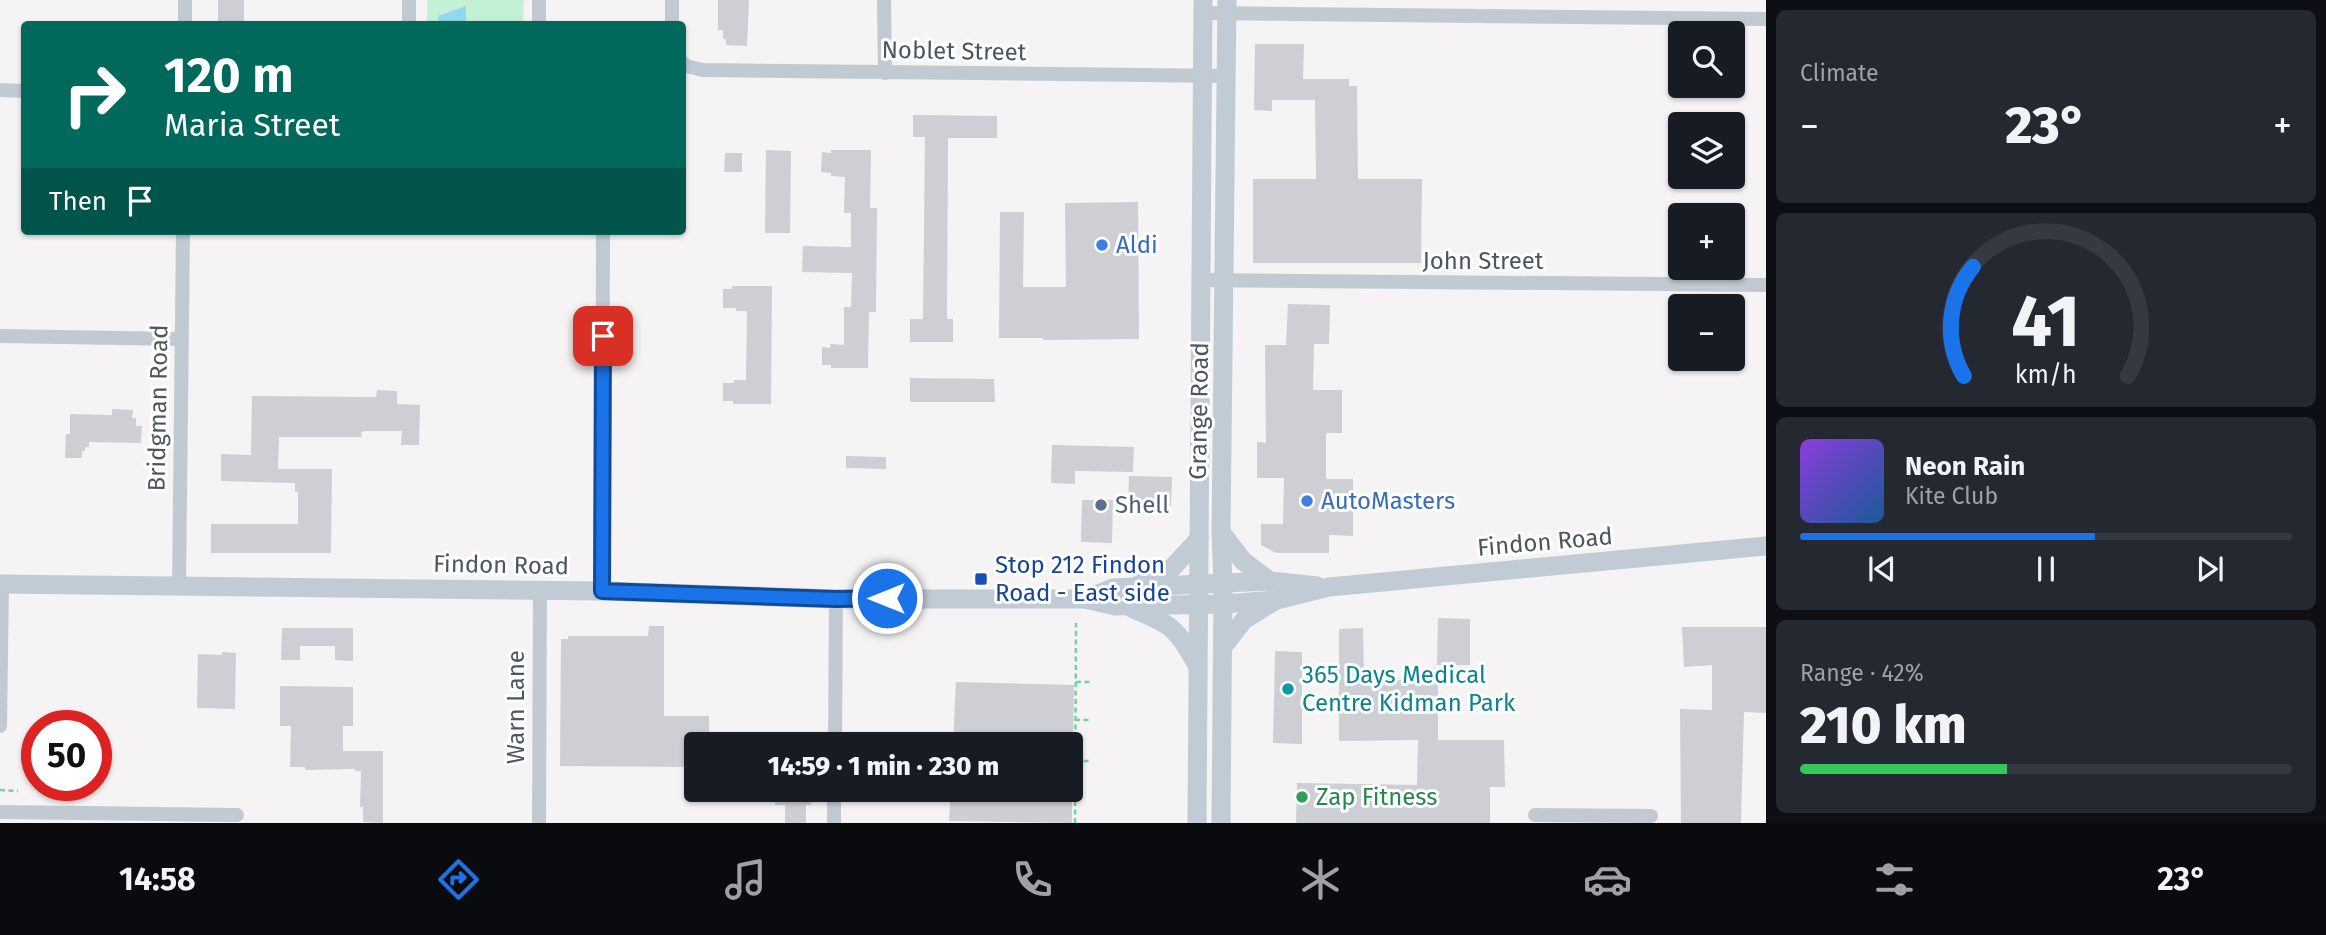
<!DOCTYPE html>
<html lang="en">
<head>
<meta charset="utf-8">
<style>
	body { margin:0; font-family:"Fira Sans",sans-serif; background:#242831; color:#f1f3f6; height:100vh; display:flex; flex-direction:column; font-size:26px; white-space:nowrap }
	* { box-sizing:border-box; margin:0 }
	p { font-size:23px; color:#9ea1a6 }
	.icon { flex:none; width:38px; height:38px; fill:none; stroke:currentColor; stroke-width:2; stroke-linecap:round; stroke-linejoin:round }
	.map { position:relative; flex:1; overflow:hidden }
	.details { display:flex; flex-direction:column; gap:10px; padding:10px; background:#0d0f14; width:560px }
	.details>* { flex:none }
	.banner { position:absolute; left:21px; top:21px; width:665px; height:214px; border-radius:7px; box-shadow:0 2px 5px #0004; background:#00695c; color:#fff; overflow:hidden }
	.buttons { position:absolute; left:1668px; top:21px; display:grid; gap:14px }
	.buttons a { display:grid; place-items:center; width:77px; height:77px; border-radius:7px; background:#171b24; box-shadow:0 2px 5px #0004; font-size:35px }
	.speed { position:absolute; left:21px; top:710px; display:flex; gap:14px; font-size:35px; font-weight:700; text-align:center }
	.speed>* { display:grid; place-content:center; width:91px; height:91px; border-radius:50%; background:#171b24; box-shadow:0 2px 5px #0004; line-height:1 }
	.speed .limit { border:10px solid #d22; background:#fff; color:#111 }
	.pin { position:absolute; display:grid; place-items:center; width:60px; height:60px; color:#fff; margin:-30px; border-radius:14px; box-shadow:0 4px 10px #0006 }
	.me { position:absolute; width:77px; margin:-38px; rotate:270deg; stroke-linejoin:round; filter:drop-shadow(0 0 5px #0008) }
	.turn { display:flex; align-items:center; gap:24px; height:147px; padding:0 28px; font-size:32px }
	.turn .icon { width:91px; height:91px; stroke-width:2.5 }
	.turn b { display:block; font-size:49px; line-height:60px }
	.then { display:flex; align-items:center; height:66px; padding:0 28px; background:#0003; gap:14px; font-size:26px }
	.big { font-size:52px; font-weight:800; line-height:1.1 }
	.details .widget { flex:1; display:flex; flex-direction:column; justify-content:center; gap:10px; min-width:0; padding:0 24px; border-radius:10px; background:#242831 }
	.details .dial { align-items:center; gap:0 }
	.dial svg { height:182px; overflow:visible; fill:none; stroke:#363941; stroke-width:7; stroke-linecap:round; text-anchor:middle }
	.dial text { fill:#f1f3f6; stroke:none }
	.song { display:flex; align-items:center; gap:21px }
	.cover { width:84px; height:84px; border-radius:10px; background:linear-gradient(135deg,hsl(270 70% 55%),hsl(210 70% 35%)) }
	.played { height:7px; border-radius:4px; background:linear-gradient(90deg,#1a73e8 60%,#363941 60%) }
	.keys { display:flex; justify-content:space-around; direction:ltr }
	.heat { display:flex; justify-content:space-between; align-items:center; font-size:38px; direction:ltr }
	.charge { height:10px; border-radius:5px; background:linear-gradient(90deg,#34c759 42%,#363941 0) }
	.trip { position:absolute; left:684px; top:732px; width:399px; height:70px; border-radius:7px; background:#171b24; box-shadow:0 2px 5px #0004; font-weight:800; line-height:70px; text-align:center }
	.menu { display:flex; height:112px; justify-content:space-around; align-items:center; background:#090b0e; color:#9ea1a6 }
	.menu .icon { width:49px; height:49px }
	.menu .active { color:#1a73e8 }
	.menu b { font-size:32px; color:#f1f3f6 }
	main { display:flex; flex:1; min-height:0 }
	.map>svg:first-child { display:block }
	.green { fill:#c3f1d5 }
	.water { fill:#90daee }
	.building { fill:#cdcfd5 }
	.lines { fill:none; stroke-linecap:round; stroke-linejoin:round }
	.path { stroke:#7ad0a6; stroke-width:2.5; stroke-dasharray:5 3.5; stroke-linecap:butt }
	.street { stroke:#c1cad2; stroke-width:14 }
	.secondary { stroke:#c1cbd6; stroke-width:19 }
	.route-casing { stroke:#114b97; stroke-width:18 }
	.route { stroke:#1a73e8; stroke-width:12 }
	.shop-dot { fill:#3f7fe0; stroke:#fff; stroke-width:2.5 }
	.service-dot { fill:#5c6f8a; stroke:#fff; stroke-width:2.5 }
	.transit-dot { fill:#1a4fb4; stroke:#fff; stroke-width:2.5 }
	.culture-dot { fill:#0f9aa8; stroke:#fff; stroke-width:2.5 }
	.leisure-dot { fill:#2e9e5b; stroke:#fff; stroke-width:2.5 }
	.labels { text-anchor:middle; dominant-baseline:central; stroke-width:6; stroke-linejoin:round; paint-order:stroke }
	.street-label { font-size:24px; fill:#4a5661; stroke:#fff }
	.shop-label { font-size:24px; fill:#366cbe; stroke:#fff; text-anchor:start }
	.service-label { font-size:24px; fill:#4e5e75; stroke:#fff; text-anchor:start }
	.transit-label { font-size:24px; fill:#164399; stroke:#fff; text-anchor:start }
	.culture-label { font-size:24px; fill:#0d838f; stroke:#fff; text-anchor:start }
	.leisure-label { font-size:24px; fill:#27864d; stroke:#fff; text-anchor:start }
</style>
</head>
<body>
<main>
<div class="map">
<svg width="1766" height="823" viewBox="0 0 1766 823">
	<rect width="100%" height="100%" fill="#f5f3f3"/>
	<!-- green -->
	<path class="green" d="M427 0H524L523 24H427Z"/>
	<!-- water -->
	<path class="water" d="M466 6V24H439L438 16Z"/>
	<!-- building -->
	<g class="building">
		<rect x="218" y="0" width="26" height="24"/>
		<path d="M718 0H749L747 46 726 45V39H723V30H718Z"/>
		<path d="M1255 44H1304L1303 79H1349V86H1357L1358 179H1422L1421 263H1253V179H1316L1315 100H1272V111L1254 110Z"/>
		<path d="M913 115 997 116V138H948L947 319H953V342H910V319H923L925 137H913Z"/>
		<path d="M766 150 791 151 790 233H765Z"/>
		<path d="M831 150H871L870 208H877L876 312H869L868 368H831V365H822V347L830 348V344L844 345V307H851L852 273 802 272 803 246 851 247V213H844L845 177 831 176V173L821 172 822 152 831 153Z"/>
		<path d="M725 153H742V172H724Z"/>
		<path d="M1138 202 1139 339 1043 340V338H999L1000 212H1024L1023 287H1066L1065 203Z"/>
		<path d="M732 286H772L771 404H733V401H723V383H734V380H746L747 311H736V308H723V289H732Z"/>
		<path d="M1288 304 1330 305 1329 344H1314L1313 390H1342V433H1326V479H1353V536L1329 535V553H1276L1261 545V524H1283L1284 478H1257V442L1266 443 1265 345H1286Z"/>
		<path d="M910 378 994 379 995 402H910Z"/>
		<path d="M377 390 397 391V404L420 405 419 445H401L402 431H365L361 432 362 437H279L278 469H332L331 553H211V524H298V492H295V483L221 481V454L251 455 252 396 376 397Z"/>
		<path d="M112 409 133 410 132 418H136V426H142L141 443 89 442V447H85V451H82V458H65L66 434H70V414L112 415Z"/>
		<path d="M1052 445 1134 447 1133 472 1075 471V484L1051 483Z"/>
		<path d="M846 456 886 457V469L846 468Z"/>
		<path d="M1129 476 1172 477 1171 506H1128Z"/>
		<path d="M1082 500H1113L1112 543 1081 542Z"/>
		<path d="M1438 618 1470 619V665H1437Z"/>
		<path d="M649 626H664V716H709V744H696V767L560 766 561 639H568V636H648Z"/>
		<path d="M1682 627H1766V713L1744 712 1741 823H1681L1680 709 1712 710V665L1684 667Z"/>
		<path d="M282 628H353V661L335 660V646H300V660H281Z"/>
		<path d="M1363 628 1364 680H1438V740H1504L1505 787H1490V823H1296L1297 783 1417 785 1418 740 1339 741V629Z"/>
		<path d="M1275 651 1302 652V744L1273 743Z"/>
		<path d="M222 652 236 653 235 709 197 708 198 654 222 655Z"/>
		<path d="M956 682 1074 685 1073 744H953Z"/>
		<path d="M280 686 353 687V726H343V751H383V823L363 822V807H360L361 771H355V769L305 770V767H290L291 726H280Z"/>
		<path d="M775 789H811V805H806V823H785V805H775Z"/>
		<path d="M951 789H1072V823L949 821Z"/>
	</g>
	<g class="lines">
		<!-- path -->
		<g class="path">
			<path d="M1076 682H1092"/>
			<path d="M1075 720H1091"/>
			<path d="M1075 761H1091"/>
			<path d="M0 790 18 791"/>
			<path d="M1075 823 1076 623"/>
		</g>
		<!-- street -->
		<g class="street">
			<path d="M884 0 885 73"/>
			<path d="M1202 13 1766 19"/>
			<path d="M185 24V0"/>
			<path d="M409 24V0"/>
			<path d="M539 24V0"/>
			<path d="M672 24V0"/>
			<path d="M682 62 686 66 703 70 1227 76"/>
			<path d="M0 90 24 91"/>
			<path d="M1199 280 1766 285"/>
			<path d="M0 336 181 339"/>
			<path d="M179 586 183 231"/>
			<path d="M602 591 603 231"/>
			<path d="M0 726 2 584"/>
			<path d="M835 744 836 599"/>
			<path d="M0 812 237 815"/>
			<path d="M1535 815 1651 816"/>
			<path d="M539 823 540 590"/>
			<path d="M834 823V789"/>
		</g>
		<!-- secondary -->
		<g class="secondary">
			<path d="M1221 532 1243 561 1270 581"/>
			<path d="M1141 583 1173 567 1199 539"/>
			<path d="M0 584 602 591 836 599H1085L1115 606 1223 604 1277 600 1329 587 1766 546"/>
			<path d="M1085 599 1113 588 1270 581 1317 586"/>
			<path d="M1133 609C1173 625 1176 628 1197 665"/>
			<path d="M1223 647 1244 620 1273 602"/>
			<path d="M1197 823 1203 0"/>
			<path d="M1221 823 1223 584 1221 532 1227 0"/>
		</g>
	</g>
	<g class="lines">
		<!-- route casing -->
		<g class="route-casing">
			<path id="route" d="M603 336 602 591 836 599 887 598"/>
		</g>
		<!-- route -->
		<use href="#route" class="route"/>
	</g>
	<!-- markers -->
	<g class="shop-dot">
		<circle cx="1102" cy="245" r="7"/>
		<circle cx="1307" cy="501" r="7"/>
	</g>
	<circle class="service-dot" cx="1101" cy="505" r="7"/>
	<rect class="transit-dot" x="974" y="572" width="14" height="14" rx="3.5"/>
	<circle class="culture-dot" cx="1288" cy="689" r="7"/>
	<circle class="leisure-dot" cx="1302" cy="797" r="7"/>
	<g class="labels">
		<!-- street labels -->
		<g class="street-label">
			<text transform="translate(954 51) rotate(1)">Noblet Street</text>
			<text x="1483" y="261">John Street</text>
			<text transform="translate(158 408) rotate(-89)">Bridgman Road</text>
			<text transform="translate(1199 411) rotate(-89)">Grange Road</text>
			<text transform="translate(1545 542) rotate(-5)">Findon Road</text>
			<text transform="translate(501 565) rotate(1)">Findon Road</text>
			<text transform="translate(516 707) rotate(-90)">Warn Lane</text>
		</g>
		<!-- shop labels -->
		<g class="shop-label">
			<text x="1116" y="245">Aldi</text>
			<text x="1321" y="501">AutoMasters</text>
		</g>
		<!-- service labels -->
		<g class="service-label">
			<text x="1115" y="505">Shell</text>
		</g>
		<!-- transit labels -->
		<g class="transit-label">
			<text x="995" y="565">Stop 212 Findon<tspan x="995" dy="28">Road - East side</tspan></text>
		</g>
		<!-- culture labels -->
		<g class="culture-label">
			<text x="1302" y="675">365 Days Medical<tspan x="1302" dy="28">Centre Kidman Park</tspan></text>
		</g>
		<!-- leisure labels -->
		<g class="leisure-label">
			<text x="1316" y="797">Zap Fitness</text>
		</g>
	</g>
</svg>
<div class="buttons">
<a><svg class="icon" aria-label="search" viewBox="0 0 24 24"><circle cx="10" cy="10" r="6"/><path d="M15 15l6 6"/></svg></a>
<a><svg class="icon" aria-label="layers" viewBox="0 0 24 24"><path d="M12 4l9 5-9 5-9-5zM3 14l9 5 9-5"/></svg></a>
<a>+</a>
<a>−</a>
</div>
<div class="speed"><div class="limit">50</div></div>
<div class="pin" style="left:603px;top:336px;background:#d93025"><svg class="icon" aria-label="arrive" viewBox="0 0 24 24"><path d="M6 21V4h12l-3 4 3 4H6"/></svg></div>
<svg class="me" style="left:887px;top:598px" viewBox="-20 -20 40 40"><circle r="17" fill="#1a73e8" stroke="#fff" stroke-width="3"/><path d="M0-11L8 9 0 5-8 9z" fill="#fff"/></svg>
<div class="trip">14:59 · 1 min · 230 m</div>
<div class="banner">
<div class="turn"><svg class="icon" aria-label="right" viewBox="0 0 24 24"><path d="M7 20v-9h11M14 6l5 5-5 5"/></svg><div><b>120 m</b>Maria Street</div></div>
<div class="then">Then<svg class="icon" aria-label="arrive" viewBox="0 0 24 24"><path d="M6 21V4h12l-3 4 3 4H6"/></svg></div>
</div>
</div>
<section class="details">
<div class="widget"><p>Climate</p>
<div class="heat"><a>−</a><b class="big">23°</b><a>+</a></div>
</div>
<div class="widget dial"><svg viewBox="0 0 100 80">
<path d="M14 69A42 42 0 1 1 86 69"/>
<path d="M14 69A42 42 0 0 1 18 21" stroke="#1a73e8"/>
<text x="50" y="56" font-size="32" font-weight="700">41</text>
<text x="50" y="72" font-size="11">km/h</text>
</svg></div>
<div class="widget">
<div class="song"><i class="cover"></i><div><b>Neon Rain</b><p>Kite Club</p></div></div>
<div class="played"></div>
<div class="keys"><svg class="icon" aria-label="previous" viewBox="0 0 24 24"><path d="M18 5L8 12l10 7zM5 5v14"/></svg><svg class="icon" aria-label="pause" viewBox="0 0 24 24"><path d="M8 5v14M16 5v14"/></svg><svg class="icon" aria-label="next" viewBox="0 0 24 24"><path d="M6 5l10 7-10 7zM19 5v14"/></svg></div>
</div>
<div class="widget"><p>Range · 42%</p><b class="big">210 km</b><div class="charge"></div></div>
</section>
</main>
<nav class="menu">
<b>14:58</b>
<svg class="icon active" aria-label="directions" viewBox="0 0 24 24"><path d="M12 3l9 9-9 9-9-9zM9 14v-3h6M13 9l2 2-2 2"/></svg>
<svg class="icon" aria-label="music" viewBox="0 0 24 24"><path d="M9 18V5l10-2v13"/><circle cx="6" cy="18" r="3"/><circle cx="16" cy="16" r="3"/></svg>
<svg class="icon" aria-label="phone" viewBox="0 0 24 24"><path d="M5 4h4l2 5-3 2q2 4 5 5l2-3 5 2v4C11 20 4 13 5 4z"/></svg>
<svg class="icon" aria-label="climate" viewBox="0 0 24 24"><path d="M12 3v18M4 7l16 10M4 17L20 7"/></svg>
<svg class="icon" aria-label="car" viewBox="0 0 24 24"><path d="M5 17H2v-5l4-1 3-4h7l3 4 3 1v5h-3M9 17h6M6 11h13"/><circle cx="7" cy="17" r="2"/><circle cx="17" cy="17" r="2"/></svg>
<svg class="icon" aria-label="filters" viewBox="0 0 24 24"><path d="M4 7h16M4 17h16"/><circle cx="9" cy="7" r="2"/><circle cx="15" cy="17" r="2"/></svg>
<b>23°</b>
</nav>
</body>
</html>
